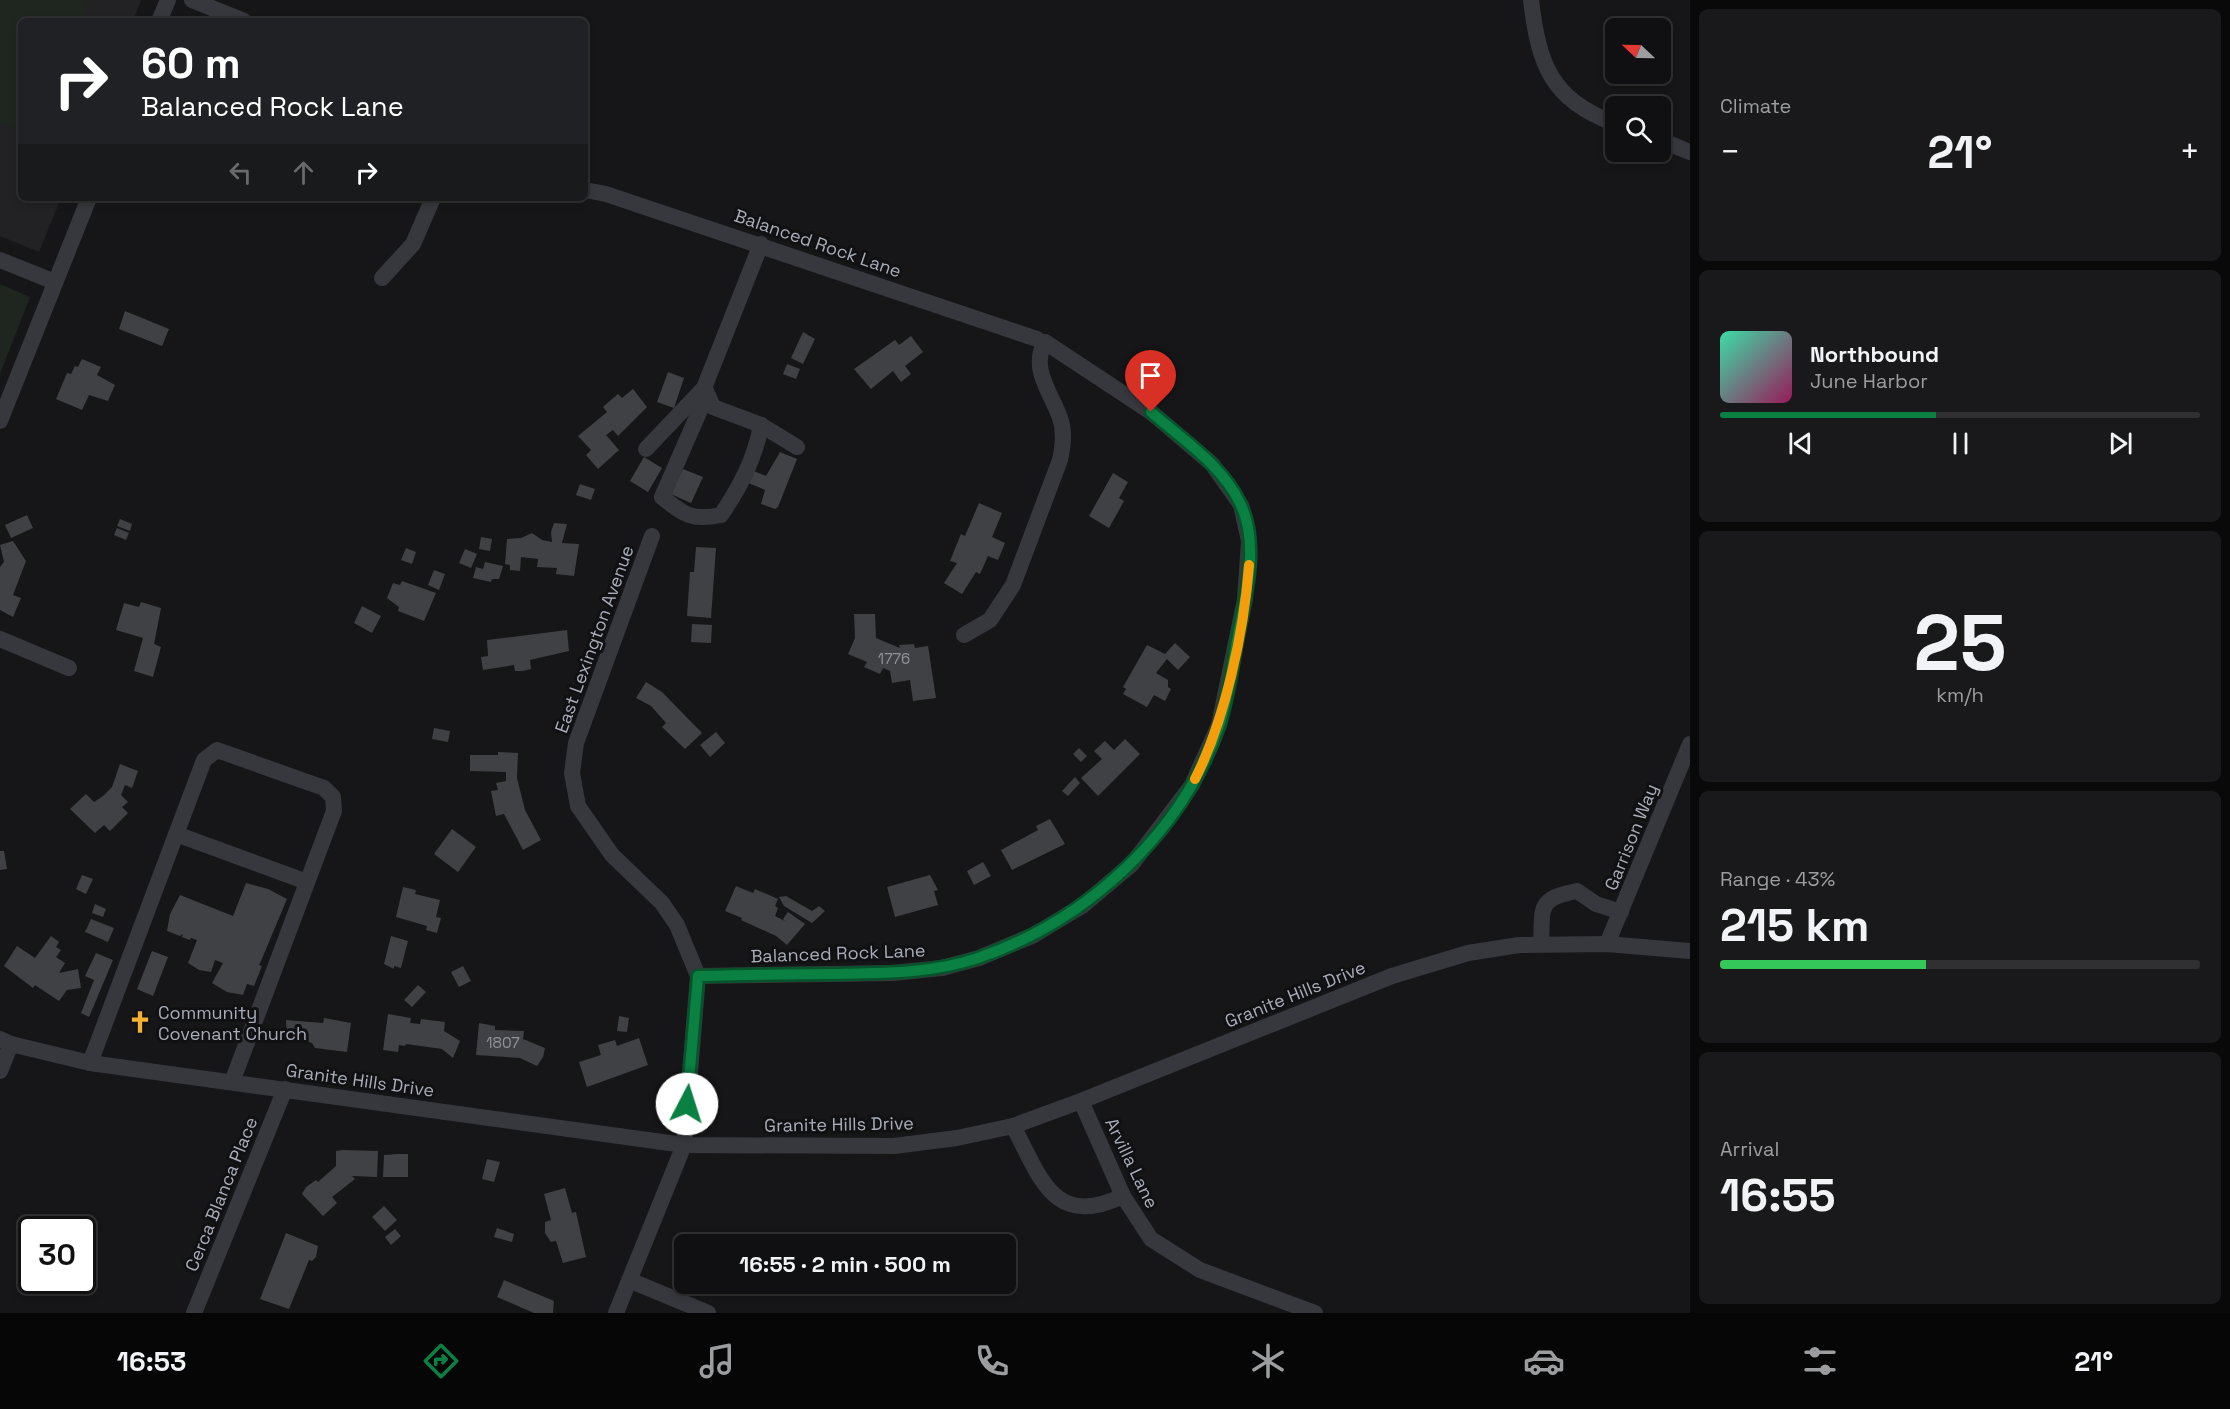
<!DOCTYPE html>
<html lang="en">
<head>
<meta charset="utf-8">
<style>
	body { margin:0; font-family:"Space Grotesk",sans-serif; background:#19191b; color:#f1f3f6; height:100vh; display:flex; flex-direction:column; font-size:22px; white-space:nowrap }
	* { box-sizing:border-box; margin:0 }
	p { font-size:20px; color:#9c9d9f }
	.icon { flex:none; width:33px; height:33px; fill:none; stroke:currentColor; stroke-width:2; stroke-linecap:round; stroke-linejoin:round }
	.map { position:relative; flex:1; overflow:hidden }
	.panel { display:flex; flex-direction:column; gap:9px; padding:9px; background:#09090a; width:540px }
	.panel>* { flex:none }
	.guide { position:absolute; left:18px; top:18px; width:570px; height:183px; border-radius:9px; box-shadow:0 3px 9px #0003,0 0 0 2px #303032; background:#202124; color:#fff; overflow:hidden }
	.needle { width:39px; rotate:292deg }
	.buttons { position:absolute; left:1605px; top:18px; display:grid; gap:12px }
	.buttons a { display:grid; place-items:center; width:66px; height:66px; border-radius:9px; background:#101012; box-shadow:0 3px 9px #0003,0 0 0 2px #303032; font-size:30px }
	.speed { position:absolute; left:18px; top:1216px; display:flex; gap:12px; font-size:30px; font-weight:700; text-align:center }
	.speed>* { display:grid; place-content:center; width:78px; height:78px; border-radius:50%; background:#101012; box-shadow:0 3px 9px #0003,0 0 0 2px #303032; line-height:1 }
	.speed .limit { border:3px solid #111; border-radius:9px; background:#fff; color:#111 }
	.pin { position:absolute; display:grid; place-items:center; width:51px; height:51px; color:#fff; margin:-62px -26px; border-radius:50% 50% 50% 0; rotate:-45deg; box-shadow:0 0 6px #0007 }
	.pin .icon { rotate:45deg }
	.me { position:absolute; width:66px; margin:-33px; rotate:5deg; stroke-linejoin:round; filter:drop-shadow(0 0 4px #0008) }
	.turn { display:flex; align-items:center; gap:21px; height:126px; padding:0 24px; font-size:27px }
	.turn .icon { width:78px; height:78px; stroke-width:2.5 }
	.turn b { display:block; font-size:42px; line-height:51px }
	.lanes { display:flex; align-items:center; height:57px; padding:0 24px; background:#0003; justify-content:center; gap:30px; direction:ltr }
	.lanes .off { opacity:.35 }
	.big { font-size:45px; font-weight:700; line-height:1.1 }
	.panel .tile { flex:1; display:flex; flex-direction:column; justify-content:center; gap:9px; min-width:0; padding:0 21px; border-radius:9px; background:#19191b }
	.panel .dial { align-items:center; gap:0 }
	.dial b { font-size:78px; line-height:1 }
	.song { display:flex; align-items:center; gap:18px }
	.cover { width:72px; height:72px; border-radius:9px; background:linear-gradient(135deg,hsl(160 70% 55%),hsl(330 70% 35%)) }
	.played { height:6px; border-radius:3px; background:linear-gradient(90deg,#0b8043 45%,#303032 45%) }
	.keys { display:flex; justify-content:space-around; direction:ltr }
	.heat { display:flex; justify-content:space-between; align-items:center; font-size:33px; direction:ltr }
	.charge { height:9px; border-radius:4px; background:linear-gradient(90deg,#34c759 43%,#303032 0) }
	.trip { position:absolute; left:674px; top:1234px; width:342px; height:60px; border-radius:9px; background:#101012; box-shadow:0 3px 9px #0003,0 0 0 2px #303032; font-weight:700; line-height:60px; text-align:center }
	.tab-bar { display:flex; height:96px; justify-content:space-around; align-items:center; background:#060607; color:#9c9d9f }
	.tab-bar .icon { width:42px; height:42px }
	.tab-bar .on { color:#0b8043 }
	.tab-bar b { font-size:27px; color:#f1f3f6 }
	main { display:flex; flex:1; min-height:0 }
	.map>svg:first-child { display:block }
	.built { fill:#222225 }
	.green { fill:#1e261f }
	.building { fill:#404145 }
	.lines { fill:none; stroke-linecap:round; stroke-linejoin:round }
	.minor { stroke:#37383d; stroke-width:16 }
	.route-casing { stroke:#07532c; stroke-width:15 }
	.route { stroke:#0b8043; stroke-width:10 }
	.slow { stroke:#f59e0b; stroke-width:10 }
	.labels { text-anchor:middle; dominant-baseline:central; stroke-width:6; stroke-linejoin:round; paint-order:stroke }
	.number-label { font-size:15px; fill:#8e929b }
	.street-label { font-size:18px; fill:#a8adb8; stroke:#111113 }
	.poi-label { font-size:18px; fill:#a8adb8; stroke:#111113; text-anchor:start }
</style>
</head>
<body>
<main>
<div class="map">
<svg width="1690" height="1313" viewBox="0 0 1690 1313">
	<rect width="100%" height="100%" fill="#161618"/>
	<!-- built -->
	<path class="built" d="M0 0H141L133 21H21V198H61L39 252 0 236Z"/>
	<!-- green -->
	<g class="green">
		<path d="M0 0H89L80 21H21V131L0 122Z"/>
		<path d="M0 284 30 297 0 374Z"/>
	</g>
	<!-- building -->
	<g class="building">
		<path d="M125 311 169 329 162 346 119 329Z"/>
		<path d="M803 332 815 339 803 364 791 358Z"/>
		<path d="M911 336 923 352 905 366 911 374 901 382 893 371 871 389 854 369 895 340 899 345Z"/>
		<path d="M82 359 101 367 97 375 115 385 108 401 89 395 82 410 56 399 67 373 71 374 75 366 78 367Z"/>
		<path d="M787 364 800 369 796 379 783 374Z"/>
		<path d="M668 372 684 378 674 408 657 402Z"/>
		<path d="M633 389 647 407 618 436 613 430 606 435 619 450 598 469 586 455 591 450 578 436 607 412 603 407 612 399 618 394 622 398Z"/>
		<path d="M780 452 797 459 778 507 775 509 761 504 765 490 739 479 744 467 766 476Z"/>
		<path d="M644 457 662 468 648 492 630 481Z"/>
		<path d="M683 469 703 477 691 503 671 494Z"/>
		<path d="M1113 473 1128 482 1119 498 1124 501 1109 528 1089 516Z"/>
		<path d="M580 484 595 489 591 500 576 495Z"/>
		<path d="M979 503 1002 513 992 537 1005 543 998 560 988 556 980 574 976 572 962 594 944 583 957 563 950 561 961 534 965 536Z"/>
		<path d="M27 515 33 528 11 538 5 525Z"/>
		<path d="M120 519 132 524 130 531 117 526Z"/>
		<path d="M554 523 567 524 562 543 579 544 574 576 556 574 557 568 537 567 538 559 521 557 520 571 510 570V565L505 564 507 539 521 538 532 533 542 540 552 542 551 532Z"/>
		<path d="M117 528 129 533 126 540 114 535Z"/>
		<path d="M481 537 492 539 490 551 479 549Z"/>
		<path d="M13 541 26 561 13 595 21 598 13 617 0 610V567L4 562 0 545Z"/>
		<path d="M696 547 716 548 711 618 687 616 690 572H694Z"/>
		<path d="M406 548 416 552 412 564 401 560Z"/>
		<path d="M465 549 477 554 471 568 459 563Z"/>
		<path d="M485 562 503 566 499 579H492L491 582 473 578 476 567 483 569Z"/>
		<path d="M434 570 445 574 439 590 428 585Z"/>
		<path d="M402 581 436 593 424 621 398 611 399 607 387 598 393 583 400 585Z"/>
		<path d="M141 602 161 608 154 644 161 647 153 677 134 671 143 638 116 630 124 603 139 607Z"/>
		<path d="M362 606 381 616 372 633 354 623Z"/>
		<path d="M854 614H875L876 638 900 648 899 645 914 644 915 648 928 646 936 698 913 701 910 680 892 683 890 671 883 668 880 674 864 667 867 662 848 654 855 638Z"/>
		<path d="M692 624 712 625 711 643 691 642Z"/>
		<path d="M567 630 569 651 530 660 531 669 523 671H515L514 665 483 670 481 657 488 656 487 640Z"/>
		<path d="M1175 643 1190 657 1178 670 1167 659 1156 673 1168 680V687L1171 689 1165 701 1154 695 1147 707 1123 694 1126 689 1123 687 1147 645 1165 654Z"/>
		<path d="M646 682 662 692 702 733 685 749 662 727 666 723 651 706 636 698Z"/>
		<path d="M434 728 450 731 448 742 432 739Z"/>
		<path d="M716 732 725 743 710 757 700 745Z"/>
		<path d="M1125 739 1140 754 1098 796 1081 778 1102 759 1094 751 1105 741 1114 750Z"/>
		<path d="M1079 748 1087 756 1081 762 1073 754Z"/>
		<path d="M498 752 518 753 517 778 525 810 541 840 523 850 504 814 496 816 491 791 498 790 496 783 506 781V772L470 771V755H498Z"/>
		<path d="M120 764 138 771 132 788 125 785 121 795 128 802 122 807 128 813 110 831 104 825 95 833 70 809 86 794 94 802 103 796 112 787Z"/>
		<path d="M1075 777 1080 783 1068 796 1062 791Z"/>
		<path d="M1050 819 1065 844 1012 870 1001 850 1038 830 1036 826Z"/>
		<path d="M452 829 476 847 458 872 434 854Z"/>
		<path d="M0 851H4L7 869 0 870Z"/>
		<path d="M983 862 991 876 974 885 967 871Z"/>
		<path d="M82 875 93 879 86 894 76 889Z"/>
		<path d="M930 875 938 890 934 891 938 905 895 917 887 887Z"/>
		<path d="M246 883 268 889 287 899 261 961 259 965 262 966 254 986 247 984 243 995 227 992 212 983 223 963 215 960 211 972 199 970 188 963 197 940 191 938 190 940 182 937 183 934 180 936 167 931 170 914 180 895 233 916Z"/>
		<path d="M736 886 753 893 755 889 778 899 775 906 778 908 775 916 785 921 783 919 788 912 805 924 787 945 776 936 741 920 742 918 725 911Z"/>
		<path d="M403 887 416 890 415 894 440 900 436 917 441 918 437 933 426 930 427 926 396 917Z"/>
		<path d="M786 896 812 911 819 906 825 911 812 923 784 906 779 897Z"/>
		<path d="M95 904 106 909 103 917 92 913Z"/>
		<path d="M91 919 114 928 108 942 85 932Z"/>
		<path d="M51 936 59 942 56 947 61 950 56 957 65 963 59 973 78 969 81 988 67 990 59 1001 35 985 33 988 4 966 17 946 35 958Z"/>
		<path d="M391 936 408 941 401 968 394 966V969L384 964Z"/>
		<path d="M152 951 168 957 153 996 137 989Z"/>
		<path d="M96 953 113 960 89 1017 81 1013 94 980 85 976Z"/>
		<path d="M463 966 471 981 459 987 451 972Z"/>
		<path d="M418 985 426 992 412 1007 404 1000Z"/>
		<path d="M388 1014 411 1018 410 1023 420 1024 421 1019 445 1022 444 1031 460 1041 453 1058 442 1049 406 1044 405 1046 399 1045 398 1052 383 1050Z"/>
		<path d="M619 1016 629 1018 627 1032 617 1031Z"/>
		<path d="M324 1018 351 1023 347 1052 315 1048 312 1043 299 1039 287 1040 286 1020 323 1023Z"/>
		<path d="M479 1023 495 1026V1030L524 1031 523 1039 545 1048 543 1057 537 1066 520 1058 476 1055Z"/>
		<path d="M639 1038 648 1065 587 1087 579 1062 601 1055 598 1045 615 1040 617 1046Z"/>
		<path d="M343 1150 378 1151 377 1177 352 1176 355 1179 332 1197 337 1203 323 1216 302 1194 306 1187 316 1180 318 1182 336 1166V1151Z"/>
		<path d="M398 1154H408V1177H383L384 1155Z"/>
		<path d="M487 1159 500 1162 494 1182 482 1179Z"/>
		<path d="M565 1188 572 1213 576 1212 586 1257 563 1263 556 1241 551 1242 545 1233V1222L551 1220 544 1194Z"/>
		<path d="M384 1206 397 1220 385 1231 372 1217Z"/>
		<path d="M497 1228 514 1234 512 1242 494 1237Z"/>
		<path d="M395 1229 401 1236 391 1245 385 1237Z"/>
		<path d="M286 1233 318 1246 316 1257 312 1261 309 1260 289 1309 260 1299Z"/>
		<path d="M504 1280 554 1301 553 1313H534L497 1297Z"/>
	</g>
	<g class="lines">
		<!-- minor -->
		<g class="minor">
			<path d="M192 0 244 21"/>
			<path d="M1531 0C1539 65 1550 99 1616 124"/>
			<path d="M159 21 168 0"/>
			<path d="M1660 140 1690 152"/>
			<path d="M585 190 606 194 1037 339"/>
			<path d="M0 260 55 282"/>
			<path d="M382 278 413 244 433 198"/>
			<path d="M706 391 713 407 761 425 797 447"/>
			<path d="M709 398 700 410 662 497C684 515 692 521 721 515 740 487 755 459 761 425"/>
			<path d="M0 421 89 198"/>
			<path d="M646 449 704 388 761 244"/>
			<path d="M0 639 69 668"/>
			<path d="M176 834 307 882"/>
			<path d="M1541 944C1543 908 1536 899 1577 891L1596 904 1621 912"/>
			<path d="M1607 944 1690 744"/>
			<path d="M698 976 893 973 942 968 979 958 1034 935 1082 906 1132 864 1192 785 1219 725 1245 599 1249 541 1241 505 1212 464 1151 412 1045 342C1030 369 1051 392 1060 418 1065 432 1063 446 1060 460L1013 585 990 620 964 635"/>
			<path d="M0 1039 11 1044 90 1063 684 1145 894 1146 957 1138 1013 1126 1081 1101 1392 976 1468 953 1519 945 1607 944 1690 951"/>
			<path d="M90 1063 204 760 217 750 324 788 333 797 334 811 232 1082"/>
			<path d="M0 1071 11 1044"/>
			<path d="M1081 1101 1123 1196 1151 1239 1200 1270 1315 1313"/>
			<path d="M1013 1126C1041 1178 1053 1229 1123 1196"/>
			<path d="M629 1280 708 1313"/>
			<path d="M194 1313 285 1089"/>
			<path d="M616 1313 684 1145 698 976 677 925 662 903 612 855 578 806 572 773 576 743 652 536"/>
		</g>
	</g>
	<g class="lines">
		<!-- route casing -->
		<g class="route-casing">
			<path id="route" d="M687 1104 698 976C742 975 787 974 831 974 881 973 930 974 978 958 1086 921 1181 835 1219 726 1229 696 1233 661 1239 630 1247 591 1259 541 1240 503 1222 465 1182 439 1151 412"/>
		</g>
		<!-- route -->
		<use href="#route" class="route"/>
		<!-- slow -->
		<path class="slow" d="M1195 779C1225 720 1244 632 1249 565"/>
	</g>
	<!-- icons -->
	<defs>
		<g id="church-bare" transform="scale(1.8)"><path d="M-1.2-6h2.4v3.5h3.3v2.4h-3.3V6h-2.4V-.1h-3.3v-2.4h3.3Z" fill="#f2b134" stroke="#111113" stroke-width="2.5" paint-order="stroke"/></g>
	</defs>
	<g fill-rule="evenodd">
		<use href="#church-bare" x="140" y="1022"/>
	</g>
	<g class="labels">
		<!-- number labels -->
		<g class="number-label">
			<text x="894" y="658">1776</text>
			<text x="503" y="1042">1807</text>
		</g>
		<!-- street labels -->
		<g class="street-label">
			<text transform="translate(818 243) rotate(19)">Balanced Rock Lane</text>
			<text transform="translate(594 639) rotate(-70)">East Lexington Avenue</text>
			<text transform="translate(1631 837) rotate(-68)">Garrison Way</text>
			<text transform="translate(838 953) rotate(-2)">Balanced Rock Lane</text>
			<text transform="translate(1295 994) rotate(-22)">Granite Hills Drive</text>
			<text transform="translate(360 1080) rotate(8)">Granite Hills Drive</text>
			<text transform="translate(839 1124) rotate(-1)">Granite Hills Drive</text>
			<text transform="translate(1132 1163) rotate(64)">Arvilla Lane</text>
			<text transform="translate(221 1194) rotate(-68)">Cerca Blanca Place</text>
		</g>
		<!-- poi labels -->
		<g class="poi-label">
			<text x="158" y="1012">Community<tspan x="158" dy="21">Covenant Church</tspan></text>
		</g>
	</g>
</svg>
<div class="buttons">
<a><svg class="needle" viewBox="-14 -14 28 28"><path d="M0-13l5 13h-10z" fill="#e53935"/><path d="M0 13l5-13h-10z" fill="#9c9d9f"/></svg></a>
<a><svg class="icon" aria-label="search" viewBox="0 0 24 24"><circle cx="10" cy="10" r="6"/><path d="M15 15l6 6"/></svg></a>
</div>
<div class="speed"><div class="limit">30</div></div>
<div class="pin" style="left:1151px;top:412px;background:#d93025"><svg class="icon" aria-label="arrive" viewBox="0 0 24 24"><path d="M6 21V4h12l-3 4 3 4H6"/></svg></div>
<svg class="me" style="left:687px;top:1104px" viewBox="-20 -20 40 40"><circle r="19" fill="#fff"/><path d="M0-13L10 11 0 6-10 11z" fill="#0b8043"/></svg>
<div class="trip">16:55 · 2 min · 500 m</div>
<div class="guide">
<div class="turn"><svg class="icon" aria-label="right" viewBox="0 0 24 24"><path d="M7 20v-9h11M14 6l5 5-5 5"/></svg><div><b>60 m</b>Balanced Rock Lane</div></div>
<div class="lanes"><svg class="icon off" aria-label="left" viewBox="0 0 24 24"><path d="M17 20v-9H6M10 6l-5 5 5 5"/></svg><svg class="icon off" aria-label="ahead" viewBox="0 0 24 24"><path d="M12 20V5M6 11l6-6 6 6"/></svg><svg class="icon" aria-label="right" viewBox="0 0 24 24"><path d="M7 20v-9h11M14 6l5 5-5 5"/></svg></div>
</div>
</div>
<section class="panel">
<div class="tile"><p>Climate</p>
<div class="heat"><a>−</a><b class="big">21°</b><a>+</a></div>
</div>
<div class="tile">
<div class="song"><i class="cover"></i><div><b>Northbound</b><p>June Harbor</p></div></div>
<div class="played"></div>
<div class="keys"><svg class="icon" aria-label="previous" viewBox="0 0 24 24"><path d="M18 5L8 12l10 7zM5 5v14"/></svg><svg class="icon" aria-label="pause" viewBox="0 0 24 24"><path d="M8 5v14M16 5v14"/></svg><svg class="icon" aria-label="next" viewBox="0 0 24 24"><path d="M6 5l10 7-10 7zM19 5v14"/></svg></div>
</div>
<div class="tile dial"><b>25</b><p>km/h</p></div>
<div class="tile"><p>Range · 43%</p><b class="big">215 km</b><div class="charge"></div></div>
<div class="tile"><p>Arrival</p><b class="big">16:55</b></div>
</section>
</main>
<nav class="tab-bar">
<b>16:53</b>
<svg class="icon on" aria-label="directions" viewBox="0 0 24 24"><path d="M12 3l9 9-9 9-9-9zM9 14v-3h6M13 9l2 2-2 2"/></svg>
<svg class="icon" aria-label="music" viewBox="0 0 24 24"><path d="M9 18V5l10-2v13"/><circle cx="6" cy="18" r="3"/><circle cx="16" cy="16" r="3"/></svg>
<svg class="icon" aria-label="phone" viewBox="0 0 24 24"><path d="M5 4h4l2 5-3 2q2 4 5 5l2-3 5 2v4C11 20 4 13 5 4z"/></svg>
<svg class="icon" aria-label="climate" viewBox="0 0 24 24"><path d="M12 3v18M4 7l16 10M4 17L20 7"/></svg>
<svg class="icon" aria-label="car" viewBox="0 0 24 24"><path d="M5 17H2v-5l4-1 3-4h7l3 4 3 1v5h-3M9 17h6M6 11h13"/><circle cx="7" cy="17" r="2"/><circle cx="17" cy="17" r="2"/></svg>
<svg class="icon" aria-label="filters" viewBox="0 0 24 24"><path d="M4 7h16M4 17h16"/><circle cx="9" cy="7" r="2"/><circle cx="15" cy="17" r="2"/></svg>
<b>21°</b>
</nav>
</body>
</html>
